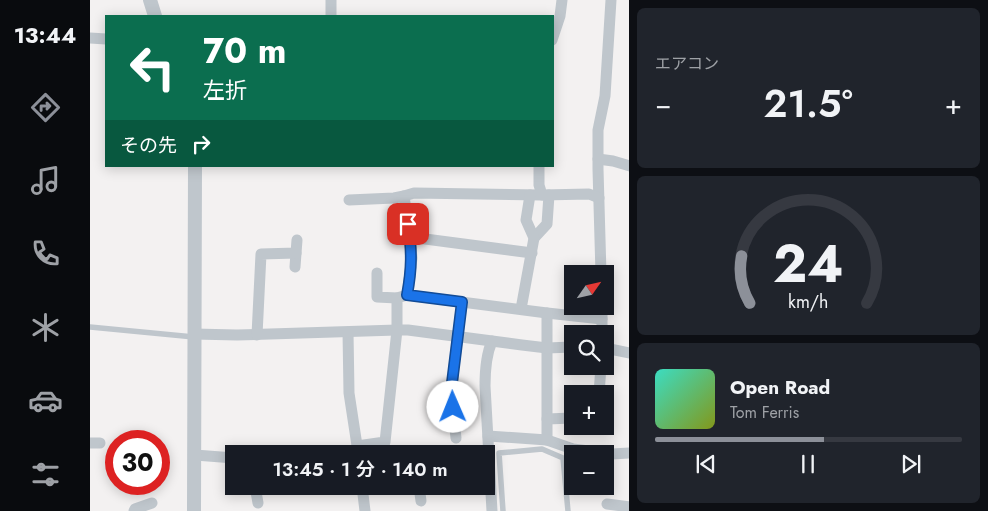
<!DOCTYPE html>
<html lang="ja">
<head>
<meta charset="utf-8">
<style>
	body { margin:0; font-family:Jost,"Noto Sans JP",sans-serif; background:#20242c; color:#f1f3f6; height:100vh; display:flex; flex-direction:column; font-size:19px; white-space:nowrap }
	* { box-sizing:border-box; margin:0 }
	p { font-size:16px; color:#9ea1a6 }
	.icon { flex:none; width:28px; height:28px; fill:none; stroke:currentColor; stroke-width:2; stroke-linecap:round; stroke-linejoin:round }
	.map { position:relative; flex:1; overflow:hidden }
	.details { display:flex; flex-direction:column; gap:8px; padding:8px; background:#0d0f14; width:359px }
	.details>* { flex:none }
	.guide { position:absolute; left:15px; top:15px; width:449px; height:152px; border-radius:0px; box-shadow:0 2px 12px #0003; background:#0b6e4f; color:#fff; overflow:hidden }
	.needle { width:32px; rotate:56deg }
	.tools { position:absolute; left:474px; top:265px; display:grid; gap:10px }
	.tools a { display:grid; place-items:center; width:50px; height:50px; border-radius:0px; background:#171b24; box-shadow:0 2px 12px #0003; font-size:25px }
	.speed { position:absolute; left:15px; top:430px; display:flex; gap:10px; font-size:25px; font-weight:700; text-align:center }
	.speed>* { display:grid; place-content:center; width:65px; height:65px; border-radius:50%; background:#171b24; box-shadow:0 2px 12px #0003; line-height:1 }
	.speed .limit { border:8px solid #d22; background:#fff; color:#111 }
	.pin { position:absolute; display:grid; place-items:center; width:42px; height:42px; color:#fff; margin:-21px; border-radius:10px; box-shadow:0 2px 8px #0006 }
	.me { position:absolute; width:55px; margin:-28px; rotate:359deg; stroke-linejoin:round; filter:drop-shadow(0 0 4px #0008) }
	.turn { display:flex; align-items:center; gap:18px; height:105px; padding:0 15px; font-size:22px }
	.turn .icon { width:65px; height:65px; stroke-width:2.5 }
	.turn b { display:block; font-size:35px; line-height:42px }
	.then { display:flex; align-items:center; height:48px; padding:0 15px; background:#0003; gap:10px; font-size:19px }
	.big { font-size:38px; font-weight:600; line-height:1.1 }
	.details .widget { flex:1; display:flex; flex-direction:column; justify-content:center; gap:8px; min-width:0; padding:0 18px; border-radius:8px; background:#20242c }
	.details .dial { align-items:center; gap:0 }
	.dial svg { height:130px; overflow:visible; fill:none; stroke:#363941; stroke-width:7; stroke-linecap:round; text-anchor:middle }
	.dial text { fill:#f1f3f6; stroke:none }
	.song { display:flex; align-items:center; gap:15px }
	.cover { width:60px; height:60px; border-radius:8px; background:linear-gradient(135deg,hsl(170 70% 55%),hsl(70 70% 35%)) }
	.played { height:5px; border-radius:2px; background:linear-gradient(90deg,#8c9099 55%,#363941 55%) }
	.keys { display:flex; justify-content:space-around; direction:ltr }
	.heat { display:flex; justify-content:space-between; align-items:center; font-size:28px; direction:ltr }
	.trip { position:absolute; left:135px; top:445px; width:270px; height:50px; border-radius:0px; background:#171b24; box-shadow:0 2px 12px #0003; font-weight:600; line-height:50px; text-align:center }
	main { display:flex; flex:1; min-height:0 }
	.menu { display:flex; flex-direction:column; width:90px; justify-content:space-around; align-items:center; background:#090b0e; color:#9ea1a6 }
	.menu .icon { width:35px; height:35px }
	.menu .on { color:#8c9099 }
	.menu b { font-size:22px; color:#f1f3f6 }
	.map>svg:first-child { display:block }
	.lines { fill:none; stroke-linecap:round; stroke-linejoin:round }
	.service { stroke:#bfc6cc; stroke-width:5.5 }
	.minor { stroke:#bfc6cc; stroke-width:11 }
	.tertiary { stroke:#bfc6cc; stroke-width:14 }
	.route-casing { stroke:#114b97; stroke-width:12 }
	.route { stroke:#1a73e8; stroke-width:9 }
</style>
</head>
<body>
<main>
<nav class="menu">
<b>13:44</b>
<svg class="icon on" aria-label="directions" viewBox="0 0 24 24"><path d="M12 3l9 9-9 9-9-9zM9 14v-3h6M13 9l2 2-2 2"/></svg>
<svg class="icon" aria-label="music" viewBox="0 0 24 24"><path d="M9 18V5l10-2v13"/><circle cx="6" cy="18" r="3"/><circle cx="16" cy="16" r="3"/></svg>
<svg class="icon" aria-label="phone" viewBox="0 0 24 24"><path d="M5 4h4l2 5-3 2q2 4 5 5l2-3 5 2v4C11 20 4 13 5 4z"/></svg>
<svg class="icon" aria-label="climate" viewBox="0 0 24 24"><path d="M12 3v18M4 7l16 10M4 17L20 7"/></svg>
<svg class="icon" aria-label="car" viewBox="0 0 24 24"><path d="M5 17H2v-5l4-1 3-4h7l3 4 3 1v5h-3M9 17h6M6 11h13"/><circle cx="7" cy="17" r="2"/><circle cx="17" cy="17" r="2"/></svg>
<svg class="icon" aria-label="filters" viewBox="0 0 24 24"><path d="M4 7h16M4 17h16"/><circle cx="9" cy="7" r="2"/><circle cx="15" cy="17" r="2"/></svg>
</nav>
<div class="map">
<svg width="540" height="511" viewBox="0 0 540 511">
	<rect width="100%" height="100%" fill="#f3f1f1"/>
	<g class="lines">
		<!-- service -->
		<g class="service">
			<path d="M0 327 104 337"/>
			<path d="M413 511 409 453 452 449 473 458 478 511"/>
		</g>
		<!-- minor -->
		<g class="minor">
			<path d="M241 0V16"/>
			<path d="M0 38 16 39"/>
			<path d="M462 40 470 16 472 0"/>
			<path d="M508 159 523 161 540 166"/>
			<path d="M449 166V185L452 195"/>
			<path d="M259 200 304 198 314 196"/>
			<path d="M320 237 442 253"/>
			<path d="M444 238 457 224 459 195"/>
			<path d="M205 267 206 253"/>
			<path d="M287 273V297L307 298"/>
			<path d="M511 274 508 169V130L515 96 521 0"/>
			<path d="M317 295 322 258 320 237 314 196 324 193 452 195 499 194 509 198"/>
			<path d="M512 306V334"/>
			<path d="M431 309 444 238 436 220 440 195"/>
			<path d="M457 313V440"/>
			<path d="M258 332 259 393 268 452"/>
			<path d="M104 334 147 335 307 330H318L432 345 457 348 482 347"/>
			<path d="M167 335 171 254 206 253 207 240"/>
			<path d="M402 341C396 355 395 371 395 386L402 511"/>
			<path d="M515 348 540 353"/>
			<path d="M509 394 511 366"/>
			<path d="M457 419 482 418"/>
			<path d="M398 436 457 440 483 449 522 454 540 453"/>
			<path d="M366 438 361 391 372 302"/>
			<path d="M0 443H10"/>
			<path d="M267 446 295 442 307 330V298L317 295 457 313 512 319"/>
			<path d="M105 455 144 458"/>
			<path d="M165 486 168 503"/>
			<path d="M272 486 275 511"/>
			<path d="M329 486 331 501"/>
			<path d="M517 504 540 507"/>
			<path d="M44 511 45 509 62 503"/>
		</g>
		<!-- tertiary -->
		<g class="tertiary">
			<path d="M60 0 65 16"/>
			<path d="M104 511 105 166"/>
		</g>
	</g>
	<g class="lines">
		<!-- route casing -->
		<g class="route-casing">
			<path id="route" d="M318 224C322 251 322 268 317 295L372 302 361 391 363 407"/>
		</g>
		<!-- route -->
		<use href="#route" class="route"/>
	</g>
</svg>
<div class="tools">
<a><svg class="needle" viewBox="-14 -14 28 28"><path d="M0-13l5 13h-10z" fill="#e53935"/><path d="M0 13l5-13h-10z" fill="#9ea1a6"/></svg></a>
<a><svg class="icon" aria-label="search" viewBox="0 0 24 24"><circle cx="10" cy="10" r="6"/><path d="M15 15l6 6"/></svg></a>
<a>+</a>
<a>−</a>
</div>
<div class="speed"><div class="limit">30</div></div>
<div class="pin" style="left:318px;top:224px;background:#d93025"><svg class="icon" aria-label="arrive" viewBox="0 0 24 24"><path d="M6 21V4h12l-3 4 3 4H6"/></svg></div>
<svg class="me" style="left:363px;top:407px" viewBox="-20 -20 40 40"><circle r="19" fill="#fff"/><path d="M0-13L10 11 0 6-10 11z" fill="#1a73e8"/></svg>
<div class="trip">13:45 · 1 分 · 140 m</div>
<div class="guide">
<div class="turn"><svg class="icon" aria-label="left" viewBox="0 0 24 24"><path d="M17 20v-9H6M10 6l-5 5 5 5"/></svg><div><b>70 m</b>左折</div></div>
<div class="then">その先<svg class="icon" aria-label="right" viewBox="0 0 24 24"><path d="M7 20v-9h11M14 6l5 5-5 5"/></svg></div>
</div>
</div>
<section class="details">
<div class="widget"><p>エアコン</p>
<div class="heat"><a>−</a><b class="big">21.5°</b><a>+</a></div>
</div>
<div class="widget dial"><svg viewBox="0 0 100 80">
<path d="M14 69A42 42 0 1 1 86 69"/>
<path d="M14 69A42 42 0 0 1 9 40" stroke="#8c9099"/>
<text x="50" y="56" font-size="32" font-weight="700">24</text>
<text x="50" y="72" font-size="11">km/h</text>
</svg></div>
<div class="widget">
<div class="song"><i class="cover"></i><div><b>Open Road</b><p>Tom Ferris</p></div></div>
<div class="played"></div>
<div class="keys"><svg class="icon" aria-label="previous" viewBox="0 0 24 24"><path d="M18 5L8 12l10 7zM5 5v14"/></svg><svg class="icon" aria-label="pause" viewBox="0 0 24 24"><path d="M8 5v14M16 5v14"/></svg><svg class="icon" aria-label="next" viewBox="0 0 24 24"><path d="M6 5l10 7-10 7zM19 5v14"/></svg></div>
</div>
</section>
</main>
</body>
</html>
